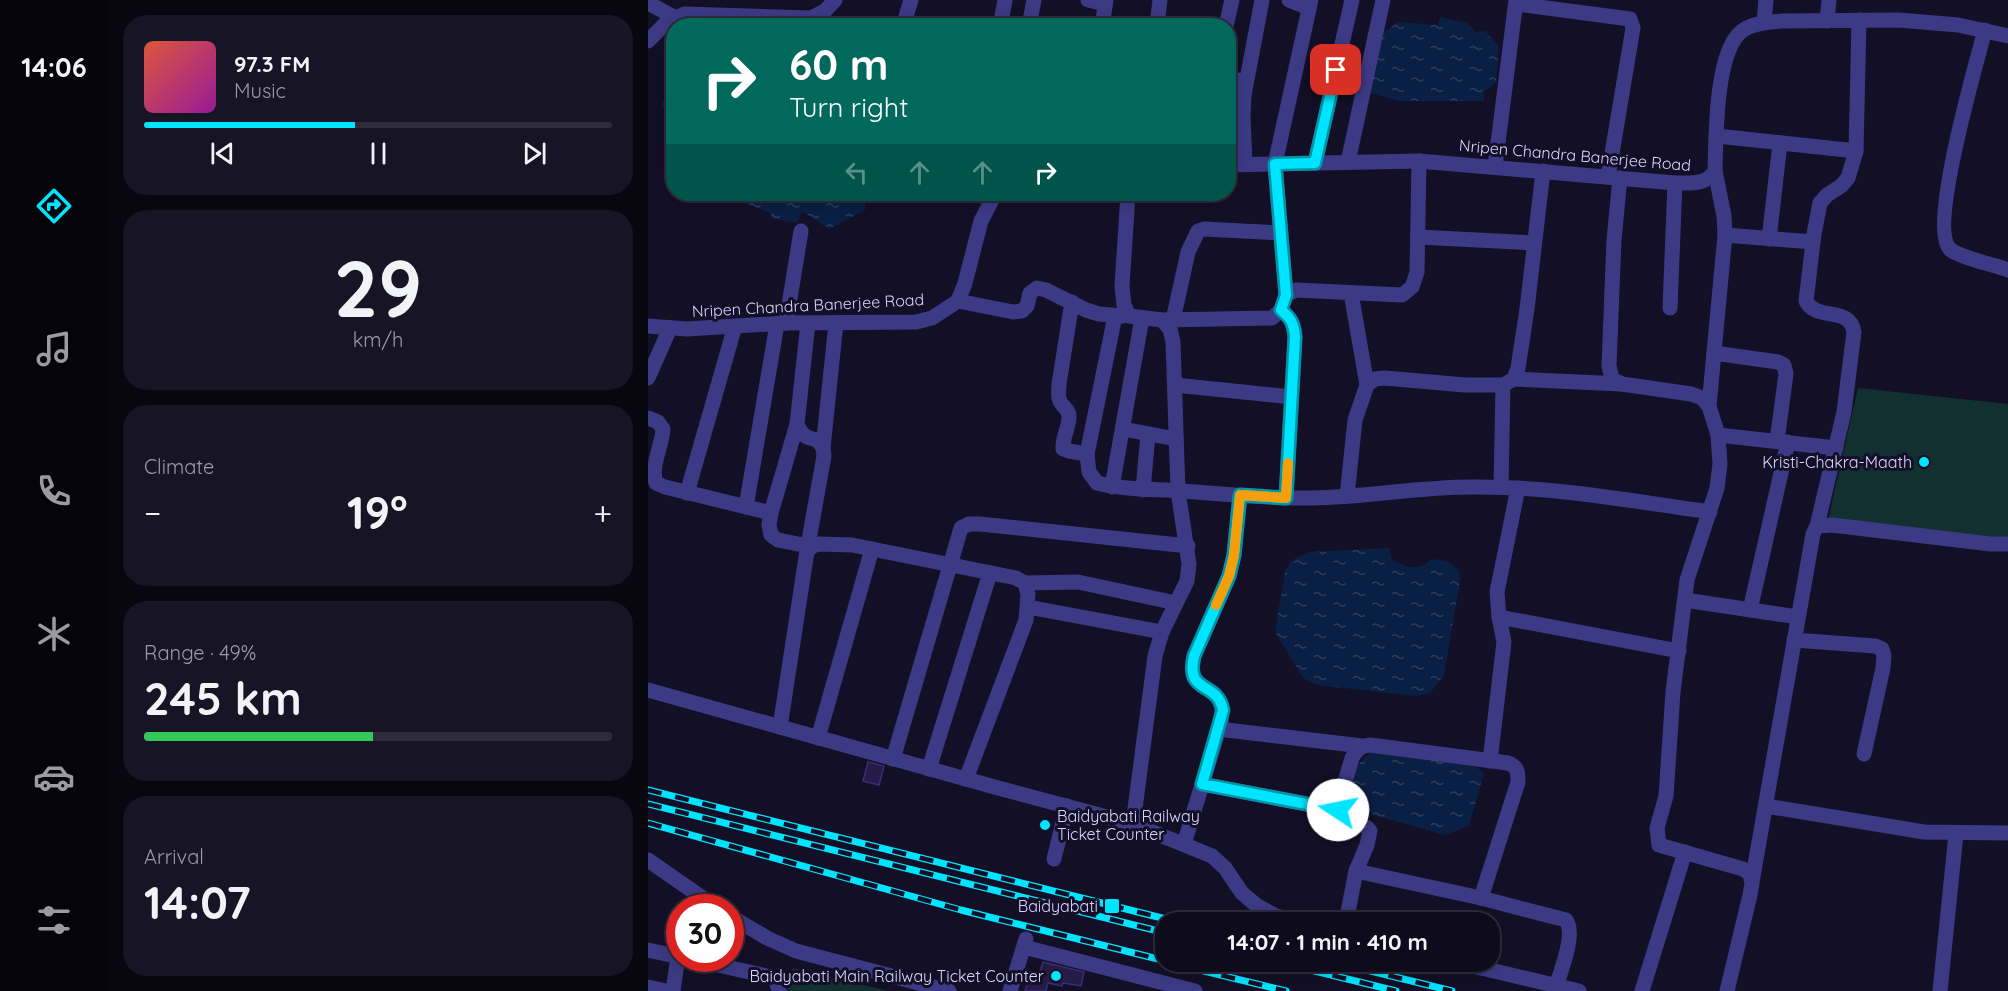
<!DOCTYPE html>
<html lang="en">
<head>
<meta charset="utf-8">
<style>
	body { margin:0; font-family:Quicksand,sans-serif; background:#171425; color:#f1f3f6; height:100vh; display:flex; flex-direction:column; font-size:22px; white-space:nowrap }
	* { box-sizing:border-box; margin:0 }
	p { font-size:20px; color:#9b9ba3 }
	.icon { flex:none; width:33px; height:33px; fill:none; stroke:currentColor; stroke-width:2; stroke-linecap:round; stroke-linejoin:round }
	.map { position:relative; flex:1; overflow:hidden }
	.sheet { display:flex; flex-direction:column; gap:15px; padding:15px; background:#08060f; width:540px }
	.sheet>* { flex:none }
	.hud { position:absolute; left:18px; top:18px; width:570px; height:183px; border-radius:24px; box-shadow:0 3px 15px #0003,0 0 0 2px #2e2b3b; background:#00695c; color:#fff; overflow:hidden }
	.speed { position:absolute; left:18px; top:894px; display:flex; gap:12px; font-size:30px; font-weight:700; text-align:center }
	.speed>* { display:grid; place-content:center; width:78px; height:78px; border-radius:50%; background:#0e0b1c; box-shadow:0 3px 15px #0003,0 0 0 2px #2e2b3b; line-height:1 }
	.speed .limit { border:9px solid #d22; background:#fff; color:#111 }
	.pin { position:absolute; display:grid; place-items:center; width:51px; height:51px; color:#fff; margin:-26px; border-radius:12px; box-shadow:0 3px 9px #0006 }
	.me { position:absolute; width:66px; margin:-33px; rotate:281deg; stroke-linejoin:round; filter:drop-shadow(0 0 4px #0008) }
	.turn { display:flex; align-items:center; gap:21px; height:126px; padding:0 24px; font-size:27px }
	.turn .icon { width:78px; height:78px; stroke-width:2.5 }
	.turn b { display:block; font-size:42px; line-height:51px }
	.lanes { display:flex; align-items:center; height:57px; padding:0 24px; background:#0003; justify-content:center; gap:30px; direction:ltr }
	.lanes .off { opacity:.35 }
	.big { font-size:45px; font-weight:800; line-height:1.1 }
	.sheet .tile { flex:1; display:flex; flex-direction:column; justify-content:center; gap:9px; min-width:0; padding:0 21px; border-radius:24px; background:#171425 }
	.sheet .dial { align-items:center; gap:0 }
	.dial b { font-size:78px; line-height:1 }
	.song { display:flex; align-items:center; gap:18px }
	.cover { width:72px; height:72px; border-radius:9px; background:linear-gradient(135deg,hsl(10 70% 55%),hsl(300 70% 35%)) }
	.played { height:6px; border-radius:3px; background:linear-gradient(90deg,#00e5ff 45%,#2e2b3b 45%) }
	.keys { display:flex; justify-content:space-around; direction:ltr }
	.heat { display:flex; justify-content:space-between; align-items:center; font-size:33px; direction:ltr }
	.charge { height:9px; border-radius:4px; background:linear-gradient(90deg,#34c759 49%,#2e2b3b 0) }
	.trip { position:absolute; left:507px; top:912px; width:345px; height:60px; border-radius:24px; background:#0e0b1c; box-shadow:0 3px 15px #0003,0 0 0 2px #2e2b3b; font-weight:800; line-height:60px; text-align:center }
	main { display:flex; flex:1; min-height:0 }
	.dock { display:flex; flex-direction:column; width:108px; justify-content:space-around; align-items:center; background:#06040b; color:#9b9ba3 }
	.dock .icon { width:42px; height:42px }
	.dock .current { color:#00e5ff }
	.dock b { font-size:27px; color:#f1f3f6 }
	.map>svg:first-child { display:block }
	.park { fill:#12302f }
	.water { fill:url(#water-ripples) }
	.building { fill:#241b47; stroke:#3b2d73; stroke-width:1.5 }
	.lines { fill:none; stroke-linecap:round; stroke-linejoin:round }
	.minor { stroke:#3d3a85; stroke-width:15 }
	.rail-casing { stroke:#00e5ff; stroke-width:7 }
	.rail { stroke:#130f26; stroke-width:4.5; stroke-dasharray:14; stroke-linecap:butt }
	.route-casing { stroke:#0095a6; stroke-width:15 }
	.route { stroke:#00e5ff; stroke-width:10 }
	.slow { stroke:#f59e0b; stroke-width:10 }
	.poi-dot { fill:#00e5ff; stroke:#130f26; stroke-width:2 }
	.labels { text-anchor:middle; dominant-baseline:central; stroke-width:6; stroke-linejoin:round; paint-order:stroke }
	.street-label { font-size:16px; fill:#d9d4ff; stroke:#130f26 }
	.poi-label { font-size:16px; fill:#d9d4ff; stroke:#130f26; text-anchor:end }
</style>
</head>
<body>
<main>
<nav class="dock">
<b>14:06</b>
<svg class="icon current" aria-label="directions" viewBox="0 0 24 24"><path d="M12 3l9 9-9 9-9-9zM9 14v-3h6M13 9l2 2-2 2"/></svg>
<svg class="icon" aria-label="music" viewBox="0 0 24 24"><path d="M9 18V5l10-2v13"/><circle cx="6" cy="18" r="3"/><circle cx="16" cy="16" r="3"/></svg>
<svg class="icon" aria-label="phone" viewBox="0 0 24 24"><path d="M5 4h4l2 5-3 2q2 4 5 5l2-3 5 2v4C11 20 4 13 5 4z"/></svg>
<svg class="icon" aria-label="climate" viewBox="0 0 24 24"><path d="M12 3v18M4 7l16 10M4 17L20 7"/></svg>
<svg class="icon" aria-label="car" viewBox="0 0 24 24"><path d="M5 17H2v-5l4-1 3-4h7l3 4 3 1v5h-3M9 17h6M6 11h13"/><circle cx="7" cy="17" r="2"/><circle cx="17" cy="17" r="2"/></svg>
<svg class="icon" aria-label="filters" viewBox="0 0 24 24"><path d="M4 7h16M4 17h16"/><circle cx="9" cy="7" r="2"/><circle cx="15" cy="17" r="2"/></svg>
</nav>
<section class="sheet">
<div class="tile">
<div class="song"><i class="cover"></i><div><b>97.3 FM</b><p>Music</p></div></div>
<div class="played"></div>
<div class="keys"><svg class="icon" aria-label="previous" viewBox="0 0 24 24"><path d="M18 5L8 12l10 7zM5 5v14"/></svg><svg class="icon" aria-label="pause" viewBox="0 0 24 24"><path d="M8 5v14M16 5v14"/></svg><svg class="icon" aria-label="next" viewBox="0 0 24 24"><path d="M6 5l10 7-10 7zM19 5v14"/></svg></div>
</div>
<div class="tile dial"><b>29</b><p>km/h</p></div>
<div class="tile"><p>Climate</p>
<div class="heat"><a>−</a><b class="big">19°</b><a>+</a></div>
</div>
<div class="tile"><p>Range · 49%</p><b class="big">245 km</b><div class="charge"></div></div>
<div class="tile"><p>Arrival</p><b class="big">14:07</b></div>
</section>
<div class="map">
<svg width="1360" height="991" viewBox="0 0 1360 991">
	<defs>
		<pattern id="water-ripples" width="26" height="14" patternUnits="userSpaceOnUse" patternTransform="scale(1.5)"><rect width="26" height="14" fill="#0a1f44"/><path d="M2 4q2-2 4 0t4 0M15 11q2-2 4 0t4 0" fill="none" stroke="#2d3f60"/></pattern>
	</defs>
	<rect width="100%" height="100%" fill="#130f26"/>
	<!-- park -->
	<g class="park">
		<path d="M1210 388 1360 404V538L1180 520Z"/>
		<path d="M145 968 240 991H139Z"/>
	</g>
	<!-- water -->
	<g class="water">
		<path d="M792 17 819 23 827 32 837 31 851 46 848 82 835 93 836 101H752L722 93 732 34 751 22 790 25Z"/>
		<path d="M25 79V134L17 130 20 124 21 111 13 106Z"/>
		<path d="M83 194H217V210L181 229 154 211 149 223 123 218V213L91 201Z"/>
		<path d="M741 548 744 560C761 568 768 572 784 559L799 561 811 570 812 581 796 675 782 693 769 696 669 685 655 678 627 632 637 572 643 561 661 552Z"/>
		<path d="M725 750 823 763 836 773 821 826 797 835 719 813 706 805 700 781 713 761Z"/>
	</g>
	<!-- building -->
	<g class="building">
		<path d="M220 762 236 766 231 785 215 781Z"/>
		<path d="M395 962 436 972 433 986 415 983 414 986 400 983 398 991H377L383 973 391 975Z"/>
	</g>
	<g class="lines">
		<!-- minor -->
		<g class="minor">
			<path d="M440 0 457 4"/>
			<path d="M641 0 661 8"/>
			<path d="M0 3 28 18"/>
			<path d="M868 4 982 19 985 28 960 177"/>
			<path d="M1179 21 1181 0"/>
			<path d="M1116 23 1118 0"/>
			<path d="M255 26 263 0"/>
			<path d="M352 26 357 0"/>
			<path d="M381 26 386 0"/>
			<path d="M454 26 458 0"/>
			<path d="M509 26 512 0"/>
			<path d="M578 26 584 0"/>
			<path d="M1337 30C1329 61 1279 231 1303 250 1313 258 1347 265 1360 270"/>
			<path d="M0 41 20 21 37 14 163 18 177 11 187 0"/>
			<path d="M580 79 598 81"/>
			<path d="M1069 136 1208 151"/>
			<path d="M700 162 735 0"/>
			<path d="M667 163 704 0"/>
			<path d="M597 164 595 116 596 95 614 0"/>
			<path d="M580 165 771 161 1027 183C1043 183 1058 185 1067 171 1068 139 1067 51 1094 31 1104 23 1122 22 1135 21L1251 20 1310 25 1360 36"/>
			<path d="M847 167 868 0"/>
			<path d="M972 178 966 240 961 366 964 379 974 384 1043 394 1054 398 1061 406 1070 435 1072 464 1069 488 1039 580 1025 692 1018 796 1009 828 1011 845 1095 869 1102 874 1104 884 1102 895 1079 991"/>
			<path d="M480 194 474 286 476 305 481 316 514 320 522 329 525 342 530 491 541 564 539 581 514 632 507 656 485 824"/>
			<path d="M1077 235 1165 242"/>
			<path d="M770 237 886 243"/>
			<path d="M1121 239 1132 143"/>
			<path d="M703 293 719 385"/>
			<path d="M638 295 627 164 663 0"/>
			<path d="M310 301 365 312 374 311 379 306 382 293 389 288 398 290 438 310 451 314 475 316"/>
			<path d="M424 302 411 384C411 389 409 398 413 403 416 408 420 409 421 415 422 426 414 437 415 449L421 451 439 454"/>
			<path d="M1022 308 1027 183"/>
			<path d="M633 310C643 318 646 324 647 337L638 498"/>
			<path d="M467 316 439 454 441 472 449 483C477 490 505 489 534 491 578 494 622 499 665 498 718 497 771 487 823 487 904 486 983 501 1062 512"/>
			<path d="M514 320 624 318 633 310 638 295 648 290 754 295 764 287 769 272 771 161"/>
			<path d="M525 320 540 252 550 231 556 229 633 233"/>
			<path d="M138 323 153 231"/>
			<path d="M0 326 39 329 138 323 268 322 284 318 310 301 317 283 333 221 347 194"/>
			<path d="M1066 353 1130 362 1136 365 1138 374 1129 441"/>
			<path d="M0 378 22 328"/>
			<path d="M866 379 974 384"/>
			<path d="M527 385 643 397"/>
			<path d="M1061 406 1077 235 1076 216 1067 171"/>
			<path d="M0 418 10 422 15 429C14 447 2 466 8 483L17 487 123 513"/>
			<path d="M149 424 123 513 121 525 123 535 130 540 160 546"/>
			<path d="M475 429 528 439"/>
			<path d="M1070 435 1188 448"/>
			<path d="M175 448 188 323"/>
			<path d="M464 487 494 318"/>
			<path d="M853 487 855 385"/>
			<path d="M495 490 500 434"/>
			<path d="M39 493 87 326"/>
			<path d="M699 496 707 420 719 385 727 379 737 378 817 385H855L866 379 870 368 879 309 895 171"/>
			<path d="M98 507 129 324"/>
			<path d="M1169 526 1196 412 1206 332C1202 305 1168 322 1158 301L1166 234 1172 203 1179 195 1193 186 1200 178 1208 151 1211 20"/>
			<path d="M159 551 176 456 175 448 170 440C158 438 154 436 149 424L160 323"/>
			<path d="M377 583 430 582 528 603"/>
			<path d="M1037 600 1150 617"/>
			<path d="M380 607 514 632"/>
			<path d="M1102 610 1140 442"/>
			<path d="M851 617 1031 651"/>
			<path d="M1146 640 1227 646 1234 649 1236 655 1235 668 1216 754"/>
			<path d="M0 690 343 786 485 824 564 856 577 868 594 893 608 905 628 916 654 922"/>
			<path d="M132 727 159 551 165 546 171 544 204 545 368 578 377 583 380 594 378 620 318 779"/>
			<path d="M570 729 714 746"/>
			<path d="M170 738 224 549"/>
			<path d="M245 759 313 528 321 524H332L540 546"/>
			<path d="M842 761 856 642 851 617 849 592 870 488"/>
			<path d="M281 769 342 573"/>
			<path d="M554 784 690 810"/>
			<path d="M1118 806 1276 832 1360 833"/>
			<path d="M536 844 573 722C580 676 536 700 546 656L581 576 586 555 592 495"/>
			<path d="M406 859 419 806"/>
			<path d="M0 860 69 908"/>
			<path d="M708 871 833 898 918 920C928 935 913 968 909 985"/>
			<path d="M1104 882 1165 534 1169 526 1184 525 1343 544H1360"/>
			<path d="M82 916 119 938 148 951 301 991"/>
			<path d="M698 922 708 871 719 845 722 831C713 818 692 822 690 806L704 758C709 749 712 746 722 745L860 763C870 767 870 772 870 782L833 898"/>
			<path d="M376 947 547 991"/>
			<path d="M0 950 32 957"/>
			<path d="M39 958 123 977 128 980 131 991"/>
			<path d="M808 962 931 991"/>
			<path d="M0 987 18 991"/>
			<path d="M25 991 30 957"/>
			<path d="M362 991 378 939"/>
			<path d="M994 991 1037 852"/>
			<path d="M1292 991 1308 834"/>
		</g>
		<!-- rail casing -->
		<g class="rail-casing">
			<g id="rail">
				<path d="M0 790 530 922"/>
				<path d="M0 804 518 933"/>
				<path d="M0 823 313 910 518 961"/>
				<path d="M519 962 638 991"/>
				<path d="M630 962 748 991"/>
				<path d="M686 962 804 991"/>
			</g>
		</g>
		<!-- rail -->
		<use href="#rail" class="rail"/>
	</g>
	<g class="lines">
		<!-- route casing -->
		<g class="route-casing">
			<path id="route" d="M688 70 667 163 627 164 638 295 633 310C643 318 646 324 647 337L638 498 592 495 586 555 581 576 546 656C537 695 569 680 575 710L554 784 690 810"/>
		</g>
		<!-- route -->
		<use href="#route" class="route"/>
		<!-- slow -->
		<path class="slow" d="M568 605 581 576 586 555 592 495 638 498 640 463"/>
	</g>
	<!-- markers -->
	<g class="poi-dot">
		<circle cx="1276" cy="462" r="6"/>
		<circle cx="397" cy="825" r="6"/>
		<rect x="456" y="898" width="16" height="16" rx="3"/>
		<circle cx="408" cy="976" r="6"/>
	</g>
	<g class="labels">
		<!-- street labels -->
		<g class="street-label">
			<text transform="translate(927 155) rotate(5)">Nripen Chandra Banerjee Road</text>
			<text transform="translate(160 305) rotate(-3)">Nripen Chandra Banerjee Road</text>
		</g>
		<!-- poi labels -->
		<g class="poi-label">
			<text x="1264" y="462">Kristi-Chakra-Maath</text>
			<text x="409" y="816" text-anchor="start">Baidyabati Railway<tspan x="409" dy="18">Ticket Counter</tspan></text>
			<text x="450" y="906">Baidyabati</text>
			<text x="396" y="976">Baidyabati Main Railway Ticket Counter</text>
		</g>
	</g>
</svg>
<div class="speed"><div class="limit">30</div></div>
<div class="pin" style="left:688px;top:70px;background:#d93025"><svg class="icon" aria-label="arrive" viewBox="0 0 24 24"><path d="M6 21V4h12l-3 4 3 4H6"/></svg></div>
<svg class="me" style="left:690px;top:810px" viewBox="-20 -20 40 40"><circle r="19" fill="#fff"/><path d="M0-13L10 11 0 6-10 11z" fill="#00e5ff"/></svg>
<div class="trip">14:07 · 1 min · 410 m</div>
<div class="hud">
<div class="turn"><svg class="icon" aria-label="right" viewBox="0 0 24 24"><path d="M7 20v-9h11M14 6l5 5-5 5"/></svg><div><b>60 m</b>Turn right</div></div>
<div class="lanes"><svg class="icon off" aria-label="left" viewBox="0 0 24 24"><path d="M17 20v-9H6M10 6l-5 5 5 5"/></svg><svg class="icon off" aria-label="ahead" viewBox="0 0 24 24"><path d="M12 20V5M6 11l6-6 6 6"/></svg><svg class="icon off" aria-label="ahead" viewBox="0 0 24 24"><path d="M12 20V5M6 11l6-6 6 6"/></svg><svg class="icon" aria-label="right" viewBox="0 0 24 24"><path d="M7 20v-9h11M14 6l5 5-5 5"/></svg></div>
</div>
</div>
</main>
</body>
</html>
